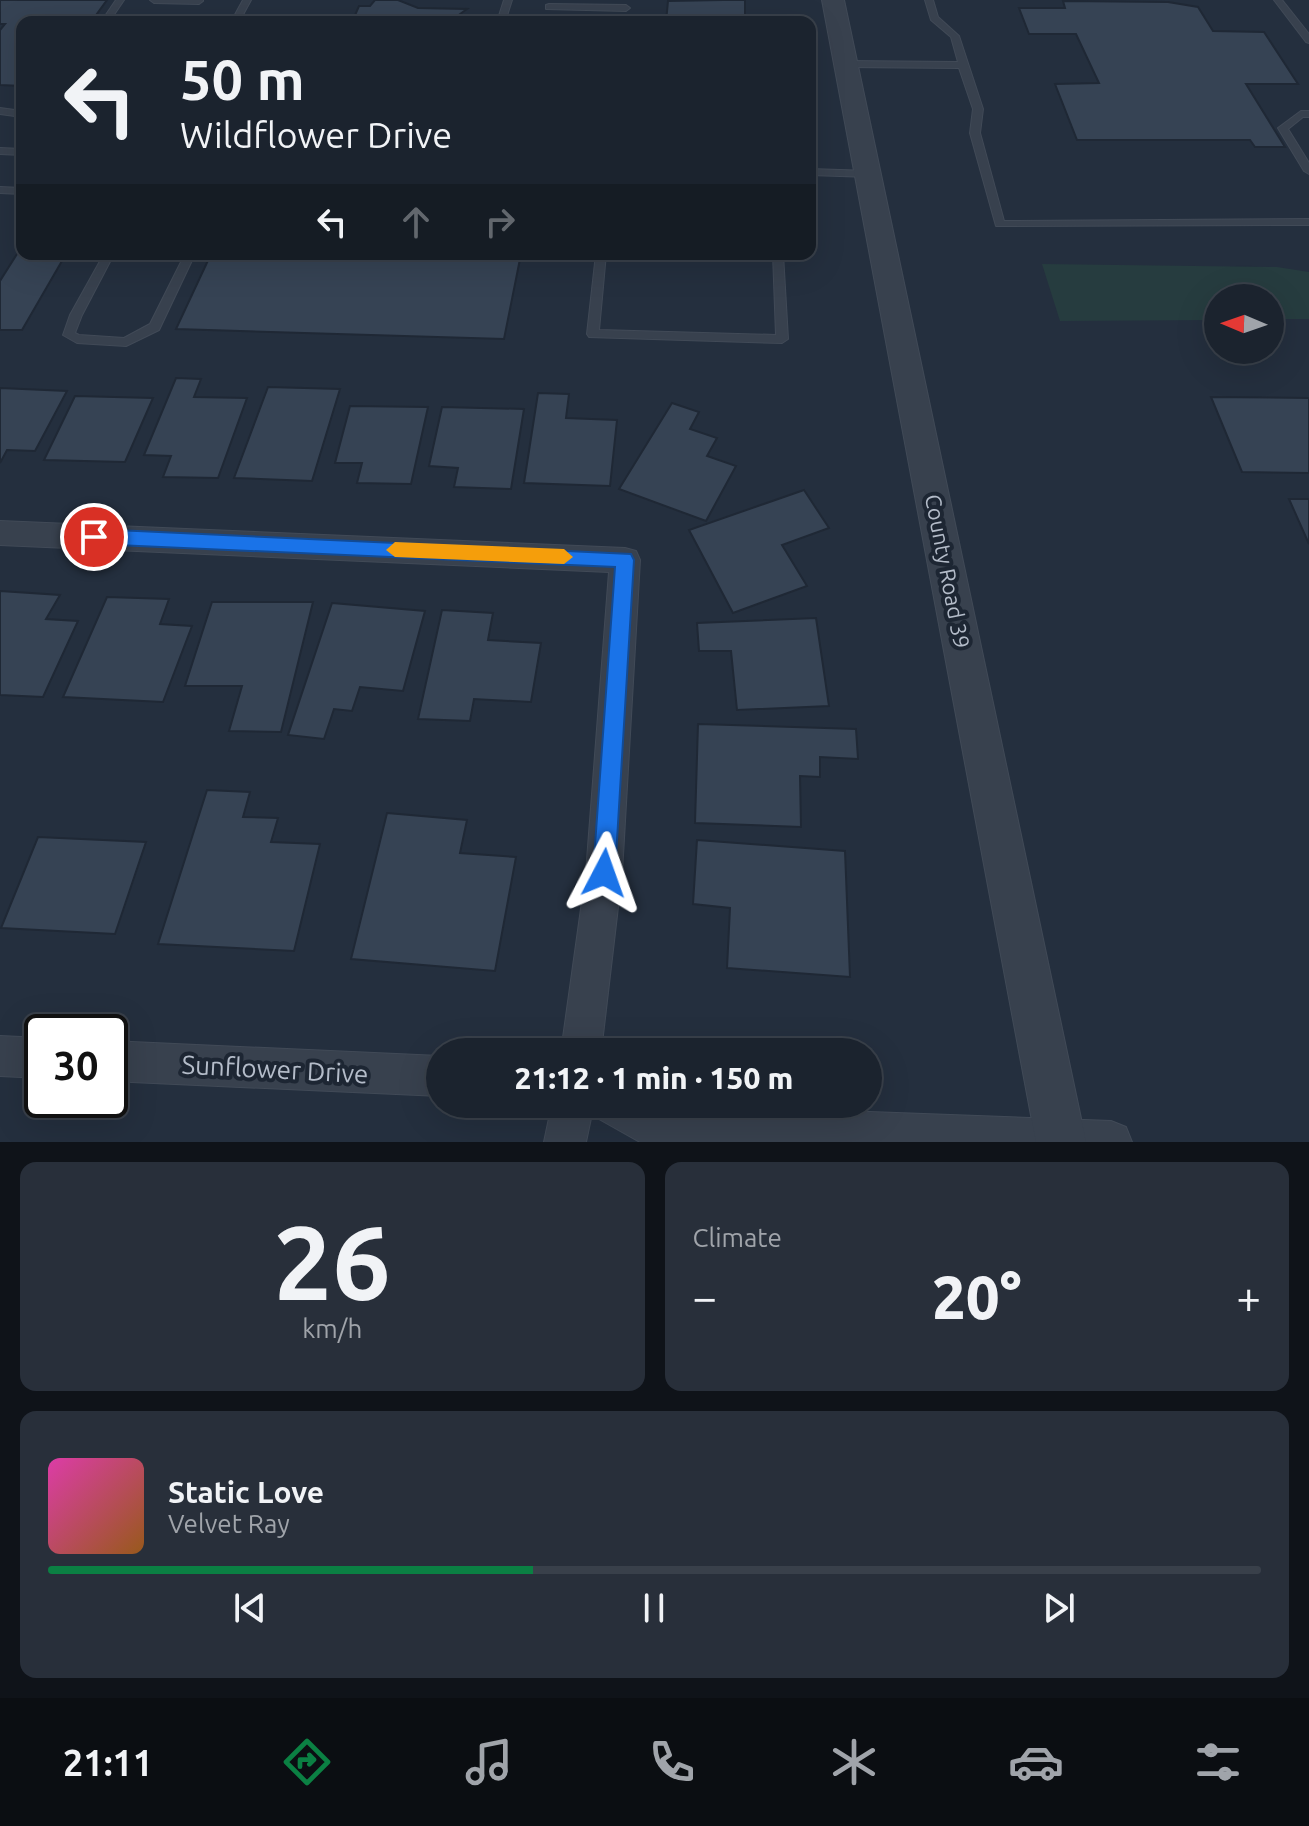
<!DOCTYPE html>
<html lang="en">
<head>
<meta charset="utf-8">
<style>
	body { margin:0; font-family:Ubuntu,sans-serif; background:#282f3a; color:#f1f3f6; height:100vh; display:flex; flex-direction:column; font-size:30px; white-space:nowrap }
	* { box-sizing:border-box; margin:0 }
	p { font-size:26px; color:#a0a4aa }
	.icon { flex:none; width:44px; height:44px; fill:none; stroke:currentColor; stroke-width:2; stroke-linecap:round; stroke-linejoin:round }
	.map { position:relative; height:1142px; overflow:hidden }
	.sheet { display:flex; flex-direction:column; gap:20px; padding:20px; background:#0f1319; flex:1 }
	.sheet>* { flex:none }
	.banner { position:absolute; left:16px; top:16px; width:800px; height:244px; border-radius:16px; box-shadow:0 8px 32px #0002,0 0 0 2px #39404a; background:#1b232e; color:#f1f3f6; overflow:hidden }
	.needle { width:52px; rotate:272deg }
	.tools { position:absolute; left:1204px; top:284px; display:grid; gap:16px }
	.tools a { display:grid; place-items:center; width:80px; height:80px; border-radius:50%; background:#1b232e; box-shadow:0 8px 32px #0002,0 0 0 2px #39404a; font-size:40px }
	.speed { position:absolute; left:24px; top:1014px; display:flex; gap:16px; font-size:40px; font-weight:700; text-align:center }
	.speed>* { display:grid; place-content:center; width:104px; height:104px; border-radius:50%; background:#1b232e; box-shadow:0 8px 32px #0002,0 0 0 2px #39404a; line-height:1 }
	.speed .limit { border:4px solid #111; border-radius:12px; background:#fff; color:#111 }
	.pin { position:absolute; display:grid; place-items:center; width:68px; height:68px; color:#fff; margin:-34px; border:4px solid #fff; border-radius:50%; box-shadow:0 2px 8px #0007 }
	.me { position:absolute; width:88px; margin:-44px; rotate:4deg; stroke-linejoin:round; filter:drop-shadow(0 0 6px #0008) }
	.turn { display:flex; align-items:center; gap:28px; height:168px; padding:0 32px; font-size:36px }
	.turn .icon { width:104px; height:104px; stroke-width:2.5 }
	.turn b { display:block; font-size:56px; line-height:68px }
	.lanes { display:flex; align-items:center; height:76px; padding:0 32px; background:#0003; justify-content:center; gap:40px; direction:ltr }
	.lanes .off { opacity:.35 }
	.big { font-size:60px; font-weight:800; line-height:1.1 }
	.sheet .widget { flex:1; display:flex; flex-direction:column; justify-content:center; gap:12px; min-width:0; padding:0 28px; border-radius:16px; background:#282f3a }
	.sheet .dial { align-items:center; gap:0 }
	.dial b { font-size:104px; line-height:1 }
	.song { display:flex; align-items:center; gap:24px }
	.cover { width:96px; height:96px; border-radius:12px; background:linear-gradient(135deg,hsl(320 70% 55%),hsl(30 70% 35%)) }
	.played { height:8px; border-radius:4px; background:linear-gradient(90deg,#0b8043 40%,#39404a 40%) }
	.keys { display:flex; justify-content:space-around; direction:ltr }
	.heat { display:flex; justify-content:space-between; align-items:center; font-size:44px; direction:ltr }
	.sheet .tiles { flex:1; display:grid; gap:20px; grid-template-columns:1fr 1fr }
	.widget:last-child { grid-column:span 2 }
	.trip { position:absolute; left:426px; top:1038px; width:456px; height:80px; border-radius:40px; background:#1b232e; box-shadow:0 8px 32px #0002,0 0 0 2px #39404a; font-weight:800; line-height:80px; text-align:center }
	.tabs { display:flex; height:128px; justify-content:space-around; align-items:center; background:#0b0e12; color:#a0a4aa }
	.tabs .icon { width:56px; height:56px }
	.tabs .on { color:#0b8043 }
	.tabs b { font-size:36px; color:#f1f3f6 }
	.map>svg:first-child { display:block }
	.green { fill:#263c3f }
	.building { fill:#364354; stroke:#1f2835; stroke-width:2 }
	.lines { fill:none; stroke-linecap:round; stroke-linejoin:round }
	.service-casing { stroke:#414a57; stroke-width:2 }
	.minor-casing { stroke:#414a57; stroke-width:2 }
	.tertiary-casing { stroke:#414a57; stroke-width:2 }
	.service { fill:#38414e; fill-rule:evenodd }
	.minor { fill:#38414e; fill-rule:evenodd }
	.tertiary { fill:#38414e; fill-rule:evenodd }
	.route { fill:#1a73e8; stroke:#114b97; stroke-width:2 }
	.slow { fill:#f59e0b }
	.labels { text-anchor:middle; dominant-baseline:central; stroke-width:8; stroke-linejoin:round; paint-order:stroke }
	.street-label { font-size:22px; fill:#b4bcc9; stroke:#1d2633 }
	.near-street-label { font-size:26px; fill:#b4bcc9; stroke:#1d2633 }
</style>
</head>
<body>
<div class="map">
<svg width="1309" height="1142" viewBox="0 0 1309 1142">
	<rect width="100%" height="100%" fill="#242f3e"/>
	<!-- green -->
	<path class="green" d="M1042 264 1277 267 1309 272V319H1270V298H1218V320L1060 321Z"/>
	<!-- building -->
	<g class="building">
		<path d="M0 0H107L91 22H22V86L0 85V30L5 24H0Z"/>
		<path d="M375 0H398L418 8 467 9 449 22H352L359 6H370Z"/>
		<path d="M723 0H745V22H666L668 1Z"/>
		<path d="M1063 1 1168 2 1198 7 1213 31 1264 32 1298 84H1246L1285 147H1255L1250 140H1077L1055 84 1099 83 1076 34H1029L1019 8H1065Z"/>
		<path d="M22 246V254H66L22 330H0V281Z"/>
		<path d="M211 254H521L504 339 176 329Z"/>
		<path d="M176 378 201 379 194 397 247 398 218 478 163 477 171 456 144 455Z"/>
		<path d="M268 387 340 389 312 481 234 478Z"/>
		<path d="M0 388 67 391 35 451 7 450 0 463Z"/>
		<path d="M538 393 569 394 566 418 617 420 610 486 524 483Z"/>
		<path d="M75 396 153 398 125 462 44 460Z"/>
		<path d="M1211 397 1309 398V473L1242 472Z"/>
		<path d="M672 403 699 412 690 429 717 438 707 456 736 466 706 521 619 489Z"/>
		<path d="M350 406 428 407 411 484 357 483 362 463H335Z"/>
		<path d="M442 407 524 409 511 489 454 487 458 468 429 466Z"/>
		<path d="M804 490 829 528 782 545 807 586 733 613 689 530Z"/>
		<path d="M1289 499H1309V544Z"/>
		<path d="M0 591 60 595 46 619 78 621 43 697 0 695Z"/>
		<path d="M107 597 169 599 160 624 192 626 163 702 63 697Z"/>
		<path d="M212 602H313L281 732 229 731 242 686H185Z"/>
		<path d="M332 603 425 611 403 691 360 687 352 711 334 709 324 739 288 735Z"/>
		<path d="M442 610 493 613 488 640 541 643 531 702 474 699 470 721 418 719Z"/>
		<path d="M816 618 829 706 737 710 731 651H699L697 623Z"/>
		<path d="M698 724 856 729 858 759 820 757V777L800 776 801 827 695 823Z"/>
		<path d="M207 790 250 792 243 817 278 818 271 842 320 844 294 951 158 944Z"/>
		<path d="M387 813 467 820 460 853 516 857 495 971 351 959Z"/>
		<path d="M38 837 146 842 115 934 1 928Z"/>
		<path d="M697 840 845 851 850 977 727 968 730 908 693 904Z"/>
	</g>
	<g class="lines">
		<!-- service casing -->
		<g class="service-casing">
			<g id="service">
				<path d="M116 0H124L109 22H101Z"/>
				<path d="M150 0H203V1L199 4 154 3Z"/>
				<path d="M243 0H251L239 22H231Z"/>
				<path d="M504 0H512L505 22H497Z"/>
				<path d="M925 0H933L938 17 959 36 983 109 980 133 1004 221 1309 219V225L996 226 970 133 973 109 959 68 845 67 840 64 845 61 958 62 951 37 931 20Z"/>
				<path d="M1274 0H1282L1309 34V43L1306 42Z"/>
				<path d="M549 4 626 5 630 8 626 11 546 9V5Z"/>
				<path d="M0 108 22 111V117L0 114Z"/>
				<path d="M1301 111H1309V117H1303L1288 129 1309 163V174L1304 171 1278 128Z"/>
				<path d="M0 148 22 149V155L0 154Z"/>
				<path d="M810 169 870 171 875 174 870 177 810 175Z"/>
				<path d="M0 187 22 188V194L0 193Z"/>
				<path d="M104 254H114L82 315 75 333 79 335 124 338 150 324 185 254H195L159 330 126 346 77 343 63 335 70 315Z"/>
				<path d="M596 254H606L599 330 776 335 773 254H783L788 339 782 343 589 337 587 334Z"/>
			</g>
		</g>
		<!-- minor casing -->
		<g class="minor-casing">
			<g id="minor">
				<path d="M0 521 625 548 636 551 640 560 622 873 601 1052H561L586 873 609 572 0 545Z"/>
				<path d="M0 1036 42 1038V1078L0 1076Z"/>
				<path d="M110 1041 440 1056V1096L110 1081Z"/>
				<path d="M552 1104H653L1111 1121 1126 1127 1132 1142H640L599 1119 594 1104 586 1142H544Z"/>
			</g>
		</g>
		<!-- tertiary casing -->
		<g class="tertiary-casing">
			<path id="tertiary" d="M822 0H844L1086 1142H1036Z"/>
		</g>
		<!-- service -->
		<use href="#service" class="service"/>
		<!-- minor -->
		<use href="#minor" class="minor"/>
		<!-- tertiary -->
		<use href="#tertiary" class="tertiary"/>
	</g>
	<!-- route -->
	<path class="route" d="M94 529 631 554 634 560 615 873 612 881 604 884 596 881 593 873 615 567 94 544 85 537Z"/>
	<!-- slow -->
	<path class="slow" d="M395 542 564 549 573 557 564 564 395 557 386 550Z"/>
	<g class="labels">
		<!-- street labels -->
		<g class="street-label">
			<text transform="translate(948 571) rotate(79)">County Road 39</text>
		</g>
		<!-- near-street labels -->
		<g class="near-street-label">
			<text transform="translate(275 1069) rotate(3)">Sunflower Drive</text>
		</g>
	</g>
</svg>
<div class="tools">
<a><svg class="needle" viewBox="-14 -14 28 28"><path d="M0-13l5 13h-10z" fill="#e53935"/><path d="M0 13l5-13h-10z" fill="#a0a4aa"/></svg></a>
</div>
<div class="speed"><div class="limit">30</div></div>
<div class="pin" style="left:94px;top:537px;background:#d93025"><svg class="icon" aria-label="arrive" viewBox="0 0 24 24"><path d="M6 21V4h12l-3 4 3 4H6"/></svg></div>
<svg class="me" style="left:604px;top:873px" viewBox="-20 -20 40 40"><path d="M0-17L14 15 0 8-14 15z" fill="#1a73e8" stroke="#fff" stroke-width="4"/></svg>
<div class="trip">21:12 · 1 min · 150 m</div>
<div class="banner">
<div class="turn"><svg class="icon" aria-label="left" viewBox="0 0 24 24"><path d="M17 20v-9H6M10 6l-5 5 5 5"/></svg><div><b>50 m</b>Wildflower Drive</div></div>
<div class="lanes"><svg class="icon" aria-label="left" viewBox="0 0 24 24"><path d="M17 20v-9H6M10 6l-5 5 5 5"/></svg><svg class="icon off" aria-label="ahead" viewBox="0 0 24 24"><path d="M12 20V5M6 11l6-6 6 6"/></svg><svg class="icon off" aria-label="right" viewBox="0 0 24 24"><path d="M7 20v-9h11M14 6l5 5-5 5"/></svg></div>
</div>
</div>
<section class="sheet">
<div class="tiles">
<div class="widget dial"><b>26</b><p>km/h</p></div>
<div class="widget"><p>Climate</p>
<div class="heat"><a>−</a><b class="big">20°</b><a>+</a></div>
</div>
<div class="widget">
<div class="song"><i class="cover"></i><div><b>Static Love</b><p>Velvet Ray</p></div></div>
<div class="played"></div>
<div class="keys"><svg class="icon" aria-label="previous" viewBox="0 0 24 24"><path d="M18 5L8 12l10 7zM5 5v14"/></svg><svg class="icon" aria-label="pause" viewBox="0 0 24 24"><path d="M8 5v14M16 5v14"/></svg><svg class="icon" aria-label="next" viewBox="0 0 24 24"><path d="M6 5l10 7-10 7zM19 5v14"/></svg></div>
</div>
</div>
</section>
<nav class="tabs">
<b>21:11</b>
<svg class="icon on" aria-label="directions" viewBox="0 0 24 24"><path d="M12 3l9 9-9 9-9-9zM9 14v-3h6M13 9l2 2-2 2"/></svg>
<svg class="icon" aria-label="music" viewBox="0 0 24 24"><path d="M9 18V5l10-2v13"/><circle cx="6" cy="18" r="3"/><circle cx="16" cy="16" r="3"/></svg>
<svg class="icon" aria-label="phone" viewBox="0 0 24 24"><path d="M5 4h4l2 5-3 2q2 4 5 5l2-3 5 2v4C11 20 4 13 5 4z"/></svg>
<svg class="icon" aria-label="climate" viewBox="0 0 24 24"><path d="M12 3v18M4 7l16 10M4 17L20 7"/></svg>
<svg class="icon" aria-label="car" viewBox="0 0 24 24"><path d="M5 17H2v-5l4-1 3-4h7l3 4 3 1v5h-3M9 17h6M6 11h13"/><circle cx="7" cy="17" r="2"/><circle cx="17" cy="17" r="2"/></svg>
<svg class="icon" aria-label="filters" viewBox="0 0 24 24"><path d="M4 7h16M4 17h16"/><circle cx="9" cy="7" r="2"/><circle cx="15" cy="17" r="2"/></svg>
</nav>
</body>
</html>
